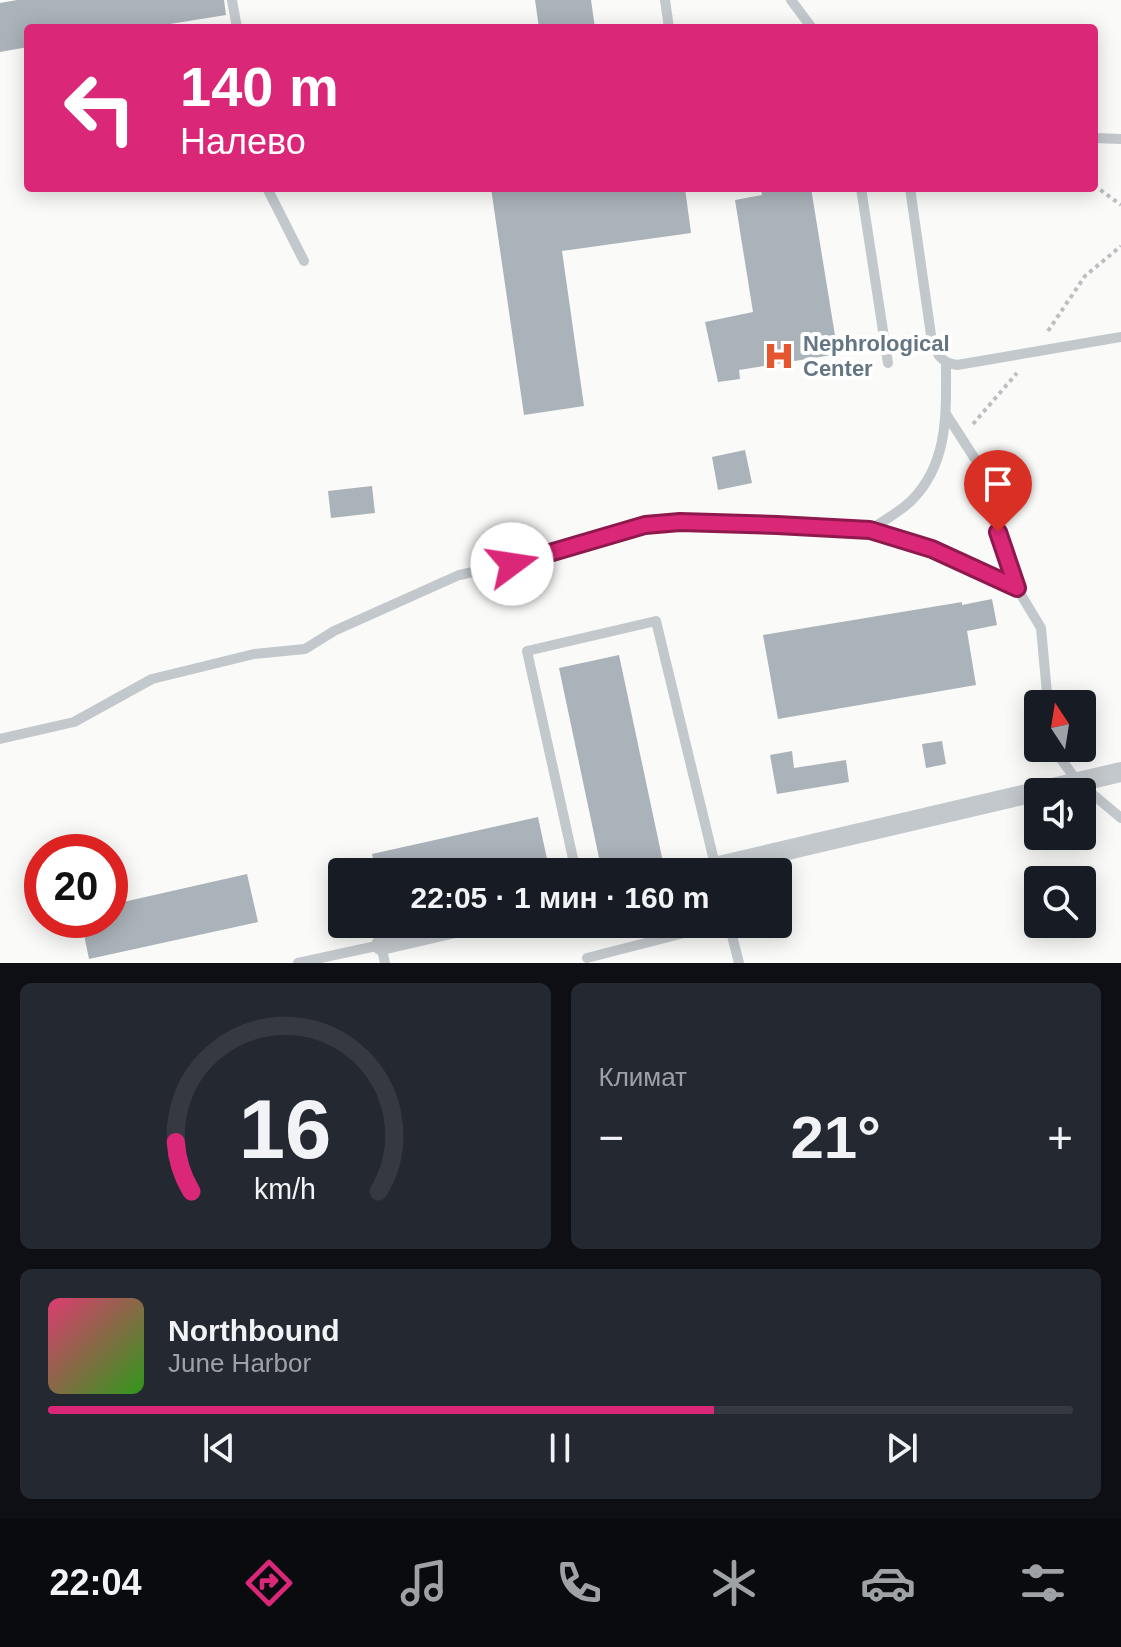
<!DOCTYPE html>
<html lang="ru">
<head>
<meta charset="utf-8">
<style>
	body { margin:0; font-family:Arial,sans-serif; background:#242831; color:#f1f3f6; height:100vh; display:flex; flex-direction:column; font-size:30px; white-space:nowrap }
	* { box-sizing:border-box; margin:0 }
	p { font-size:26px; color:#9ea1a6 }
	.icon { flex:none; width:44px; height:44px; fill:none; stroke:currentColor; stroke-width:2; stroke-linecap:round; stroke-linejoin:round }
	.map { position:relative; height:963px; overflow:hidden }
	.drawer { display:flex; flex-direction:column; gap:20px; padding:20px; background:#0d0f14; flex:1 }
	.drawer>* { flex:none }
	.guide { position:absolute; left:24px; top:24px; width:1074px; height:168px; border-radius:8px; box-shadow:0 4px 20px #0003; background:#db2777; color:#fff; overflow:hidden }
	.needle { width:52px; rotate:348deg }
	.fabs { position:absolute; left:1024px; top:690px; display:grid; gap:16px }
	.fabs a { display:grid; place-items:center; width:72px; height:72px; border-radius:8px; background:#171b24; box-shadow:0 4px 20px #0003; font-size:40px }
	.speed { position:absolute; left:24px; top:834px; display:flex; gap:16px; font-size:40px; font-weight:700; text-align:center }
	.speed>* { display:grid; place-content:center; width:104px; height:104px; border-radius:50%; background:#171b24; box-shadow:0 4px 20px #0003; line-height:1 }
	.speed .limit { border:12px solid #d22; background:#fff; color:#111 }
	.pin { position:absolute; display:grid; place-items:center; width:68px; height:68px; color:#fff; margin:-82px -34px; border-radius:50% 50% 50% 0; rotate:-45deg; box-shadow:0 0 8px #0007 }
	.pin .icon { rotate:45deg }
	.me { position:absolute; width:88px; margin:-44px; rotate:76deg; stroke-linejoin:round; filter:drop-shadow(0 0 6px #0008) }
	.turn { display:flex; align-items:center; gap:28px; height:168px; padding:0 24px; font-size:36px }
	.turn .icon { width:104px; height:104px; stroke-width:2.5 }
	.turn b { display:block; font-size:56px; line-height:68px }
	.big { font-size:60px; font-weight:700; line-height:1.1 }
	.drawer .card { flex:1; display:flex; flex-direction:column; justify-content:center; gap:12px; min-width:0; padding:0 28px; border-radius:12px; background:#242831 }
	.drawer .dial { align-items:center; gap:0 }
	.dial svg { height:208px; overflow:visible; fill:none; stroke:#363941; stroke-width:7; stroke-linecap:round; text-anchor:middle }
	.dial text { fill:#f1f3f6; stroke:none }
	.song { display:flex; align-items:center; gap:24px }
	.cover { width:96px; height:96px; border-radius:12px; background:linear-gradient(135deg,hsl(340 70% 55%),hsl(110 70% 35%)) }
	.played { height:8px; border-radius:4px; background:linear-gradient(90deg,#db2777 65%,#363941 65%) }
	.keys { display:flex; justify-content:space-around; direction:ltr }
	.heat { display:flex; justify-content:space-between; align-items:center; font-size:44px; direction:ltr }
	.drawer .tiles { flex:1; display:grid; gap:20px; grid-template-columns:1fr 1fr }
	.card:last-child { grid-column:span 2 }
	.trip { position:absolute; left:328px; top:858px; width:464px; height:80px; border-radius:8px; background:#171b24; box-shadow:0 4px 20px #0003; font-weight:700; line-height:80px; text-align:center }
	.tabs { display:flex; height:128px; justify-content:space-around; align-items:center; background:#090b0e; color:#9ea1a6 }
	.tabs .icon { width:56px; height:56px }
	.tabs .current { color:#db2777 }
	.tabs b { font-size:36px; color:#f1f3f6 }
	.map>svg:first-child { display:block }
	.building { fill:#aab3b9 }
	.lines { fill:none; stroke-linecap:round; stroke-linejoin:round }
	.path { stroke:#bbbfc2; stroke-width:4; stroke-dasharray:4 4; stroke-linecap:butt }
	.lane { stroke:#c3c8cc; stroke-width:10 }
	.street { stroke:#c3c8cc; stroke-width:20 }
	.route-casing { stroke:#8e194d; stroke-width:20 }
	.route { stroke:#db2777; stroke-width:14 }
	.labels { text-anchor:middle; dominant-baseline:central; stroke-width:8; stroke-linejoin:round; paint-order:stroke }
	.poi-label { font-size:22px; font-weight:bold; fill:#657683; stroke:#fff; text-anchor:start }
</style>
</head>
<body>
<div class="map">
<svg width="1121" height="963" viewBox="0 0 1121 963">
	<rect width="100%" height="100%" fill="#fafaf8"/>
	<!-- building -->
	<g class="building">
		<path d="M17 0H224L226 15 145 28H28V47L0 52V3Z"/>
		<path d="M535 0H591L595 28H539Z"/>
		<path d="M491 188H685L691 233 562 251 584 406 524 415Z"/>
		<path d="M761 188H811L838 354 739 370 740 379 718 382 705 322 753 312 735 200 762 195Z"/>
		<path d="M745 450 752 483 718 490 712 457Z"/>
		<path d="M372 486 375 513 331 518 328 491Z"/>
		<path d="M992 599 997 625 967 631 976 685 778 719 763 635 962 602V605Z"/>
		<path d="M619 655 663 862 602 872 559 668Z"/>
		<path d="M942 741 946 764 926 768 922 744Z"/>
		<path d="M792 751 794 768 846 760 849 782 777 794 770 755Z"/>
		<path d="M538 817 547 859 487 872H376L372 854Z"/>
		<path d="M247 874 258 922 89 959 81 920H110V905Z"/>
	</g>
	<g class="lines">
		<!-- path -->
		<g class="path">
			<path d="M1094 185 1121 205"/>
			<path d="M1048 331 1085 276 1121 246"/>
			<path d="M973 424 1017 373"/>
		</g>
		<!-- lane -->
		<g class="lane">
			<path d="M232 0 237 28"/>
			<path d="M665 0 669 28"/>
			<path d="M791 0 812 28"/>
			<path d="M1094 138 1121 139"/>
			<path d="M267 188 304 261"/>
			<path d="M861 188 888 363"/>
			<path d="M910 188 931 335C936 352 938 362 957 365L1121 337"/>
			<path d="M946 414 977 462 1017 588"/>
			<path d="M870 530C884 520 900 512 912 500 949 462 946 413 946 364"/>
			<path d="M0 739 74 722 152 679 254 654 305 649 334 631 459 575 538 558 645 525 680 522 870 530 932 549 1017 588 1041 628 1048 704"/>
			<path d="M1053 748 1077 781 1121 818"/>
			<path d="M576 872 527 651 656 621 716 869"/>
			<path d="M729 924 739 963"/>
			<path d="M587 958 692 931 701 924"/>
			<path d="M298 963 381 945 385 963"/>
		</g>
		<!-- street -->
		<g class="street">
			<path d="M693 872 1121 772"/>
			<path d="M381 945 472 924"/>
		</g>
	</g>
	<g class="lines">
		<!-- route casing -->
		<g class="route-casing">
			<path id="route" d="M512 564 645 525 680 522 777 525 870 530 932 549 1017 588 998 532"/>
		</g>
		<!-- route -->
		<use href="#route" class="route"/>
	</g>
	<!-- icons -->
	<defs>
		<g id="hospital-bare" transform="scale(2.4)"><path d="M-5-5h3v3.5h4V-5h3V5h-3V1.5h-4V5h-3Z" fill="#e4572e" stroke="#fff" stroke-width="2.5" paint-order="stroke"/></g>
	</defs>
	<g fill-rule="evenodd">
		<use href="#hospital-bare" x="779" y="356"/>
	</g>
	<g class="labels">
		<!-- poi labels -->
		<g class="poi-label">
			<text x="803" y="343">Nephrological<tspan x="803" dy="25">Center</tspan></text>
		</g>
	</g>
</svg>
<div class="fabs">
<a><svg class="needle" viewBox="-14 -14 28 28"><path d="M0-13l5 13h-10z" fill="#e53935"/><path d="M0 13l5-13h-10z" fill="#9ea1a6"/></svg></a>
<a><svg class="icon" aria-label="sound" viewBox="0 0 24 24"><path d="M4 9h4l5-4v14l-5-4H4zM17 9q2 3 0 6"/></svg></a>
<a><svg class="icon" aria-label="search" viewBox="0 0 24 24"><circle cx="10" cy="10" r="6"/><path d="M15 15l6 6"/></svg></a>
</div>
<div class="speed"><div class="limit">20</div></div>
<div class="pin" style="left:998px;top:532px;background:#d93025"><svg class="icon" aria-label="arrive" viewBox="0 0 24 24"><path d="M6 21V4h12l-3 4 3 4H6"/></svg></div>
<svg class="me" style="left:512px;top:564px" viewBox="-20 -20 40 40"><circle r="19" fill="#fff"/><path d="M0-13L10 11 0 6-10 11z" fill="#db2777"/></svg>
<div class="trip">22:05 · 1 мин · 160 m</div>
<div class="guide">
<div class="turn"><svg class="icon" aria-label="left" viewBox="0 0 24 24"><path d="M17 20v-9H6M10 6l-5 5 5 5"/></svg><div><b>140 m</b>Налево</div></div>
</div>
</div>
<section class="drawer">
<div class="tiles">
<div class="card dial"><svg viewBox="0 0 100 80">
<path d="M14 69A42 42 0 1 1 86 69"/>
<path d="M14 69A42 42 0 0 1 8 50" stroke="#db2777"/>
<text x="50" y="56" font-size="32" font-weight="700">16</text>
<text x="50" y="72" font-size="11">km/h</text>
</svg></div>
<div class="card"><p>Климат</p>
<div class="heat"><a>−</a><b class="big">21°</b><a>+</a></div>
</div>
<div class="card">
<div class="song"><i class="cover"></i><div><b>Northbound</b><p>June Harbor</p></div></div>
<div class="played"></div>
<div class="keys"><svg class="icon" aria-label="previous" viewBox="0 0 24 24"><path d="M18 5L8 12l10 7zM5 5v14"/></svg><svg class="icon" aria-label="pause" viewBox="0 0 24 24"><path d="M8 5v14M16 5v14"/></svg><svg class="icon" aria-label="next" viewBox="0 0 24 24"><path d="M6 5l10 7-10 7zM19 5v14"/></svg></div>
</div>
</div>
</section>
<nav class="tabs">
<b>22:04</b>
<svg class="icon current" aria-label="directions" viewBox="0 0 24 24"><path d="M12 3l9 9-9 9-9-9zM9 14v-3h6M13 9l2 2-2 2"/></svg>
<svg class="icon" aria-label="music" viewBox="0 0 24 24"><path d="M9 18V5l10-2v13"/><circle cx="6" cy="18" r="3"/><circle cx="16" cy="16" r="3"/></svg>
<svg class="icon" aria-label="phone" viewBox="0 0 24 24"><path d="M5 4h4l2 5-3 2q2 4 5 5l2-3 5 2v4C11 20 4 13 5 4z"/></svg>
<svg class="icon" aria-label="climate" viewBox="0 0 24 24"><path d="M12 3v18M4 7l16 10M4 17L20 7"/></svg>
<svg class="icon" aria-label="car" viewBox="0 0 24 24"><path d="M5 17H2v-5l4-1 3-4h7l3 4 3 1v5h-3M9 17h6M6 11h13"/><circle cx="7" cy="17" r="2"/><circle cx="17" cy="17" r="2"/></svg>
<svg class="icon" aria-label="filters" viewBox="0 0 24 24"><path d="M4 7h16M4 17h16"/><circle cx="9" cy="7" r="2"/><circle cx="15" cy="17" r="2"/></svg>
</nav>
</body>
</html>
